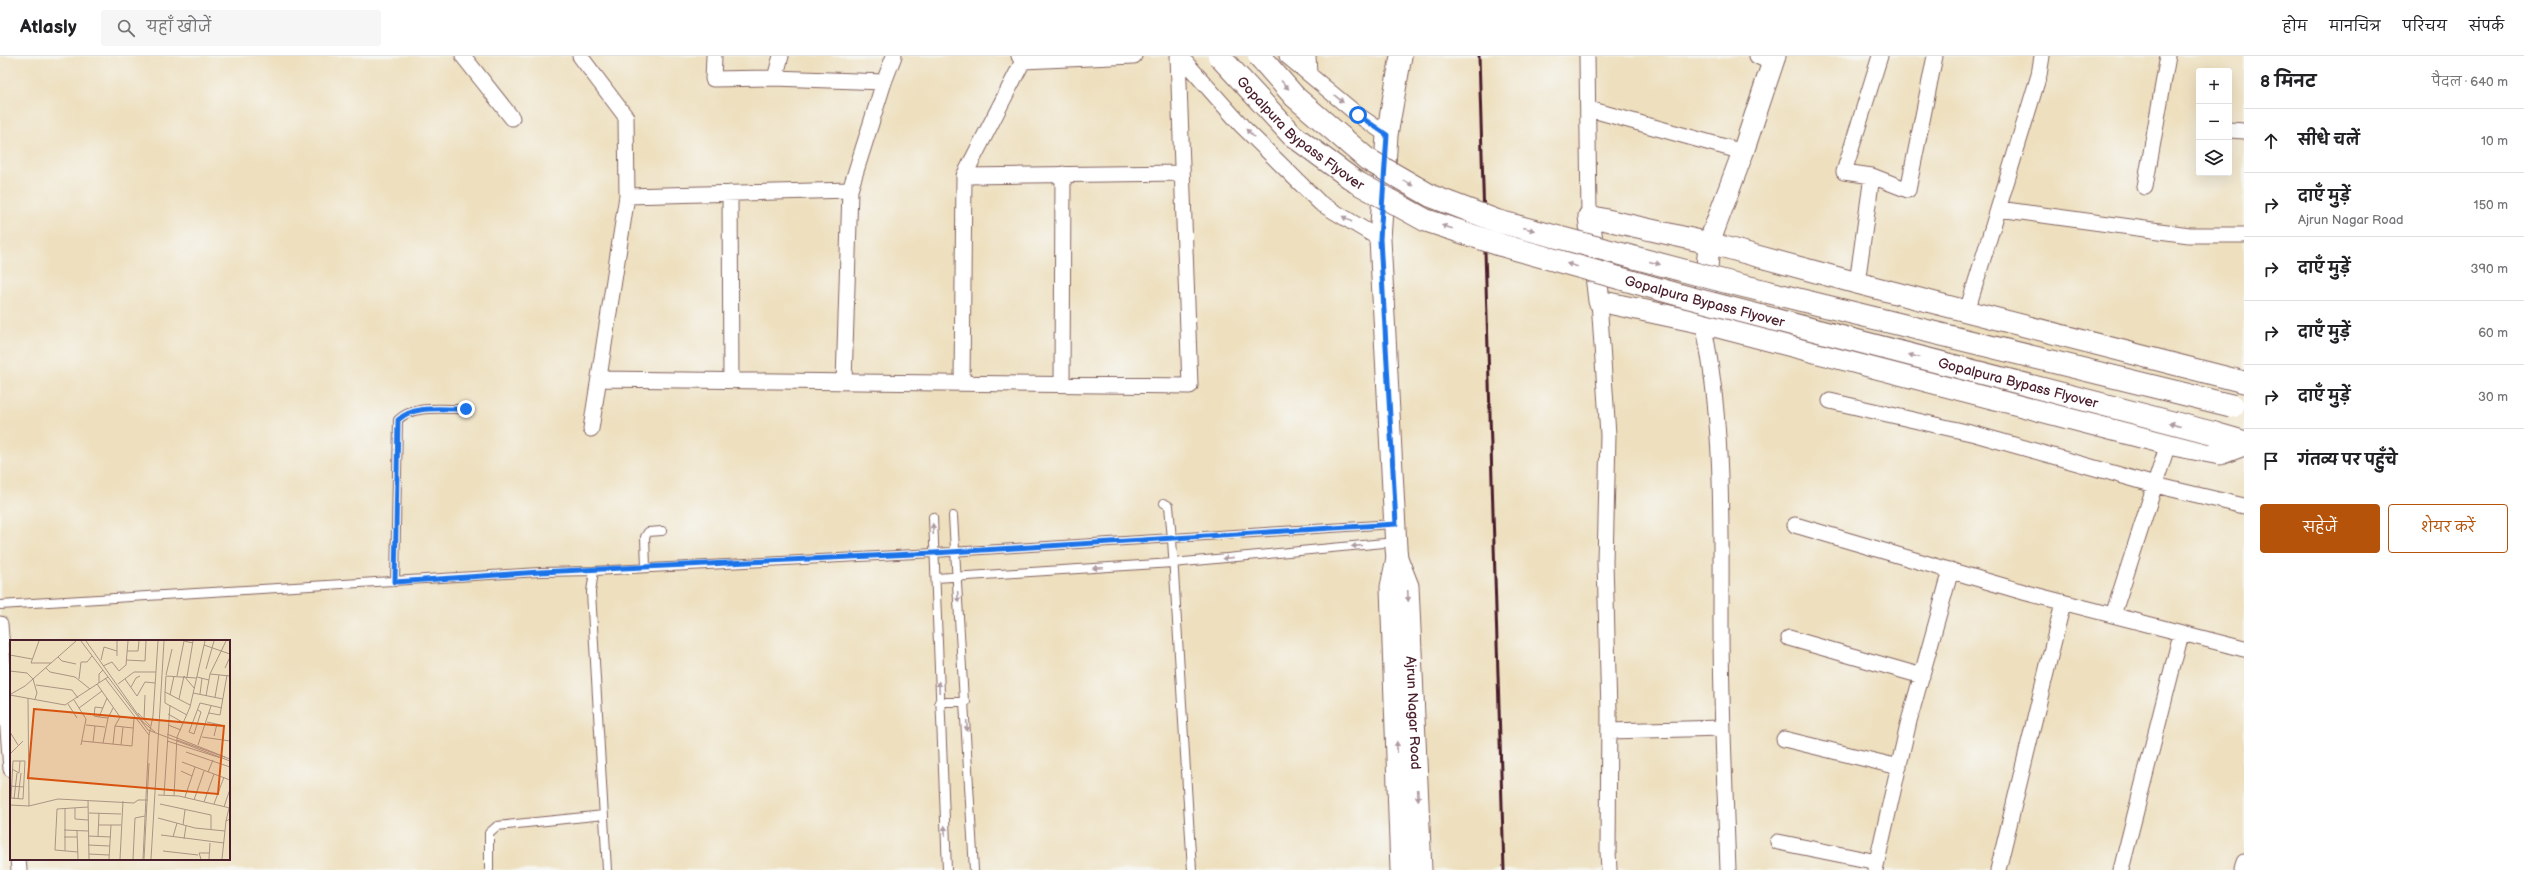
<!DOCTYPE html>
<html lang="hi">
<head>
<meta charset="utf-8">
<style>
  body { margin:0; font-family:"Balsamiq Sans","Playpen Sans Deva",sans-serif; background:#f6f6f6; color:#202124 }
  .controls { position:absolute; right:12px; top:12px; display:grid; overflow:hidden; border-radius:4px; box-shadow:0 4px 16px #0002 }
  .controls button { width:36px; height:36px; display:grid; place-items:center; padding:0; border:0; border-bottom:1px solid #e0e0e0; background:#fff; color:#202124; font:20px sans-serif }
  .stop { position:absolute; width:12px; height:12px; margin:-9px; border:3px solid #1a73e8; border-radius:50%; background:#fff }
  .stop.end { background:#1a73e8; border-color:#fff; box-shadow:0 1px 4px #0008 }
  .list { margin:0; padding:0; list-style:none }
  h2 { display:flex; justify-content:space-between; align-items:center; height:52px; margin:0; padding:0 16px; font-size:17px }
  h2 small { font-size:13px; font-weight:400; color:#757577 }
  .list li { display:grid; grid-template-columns:26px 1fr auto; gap:12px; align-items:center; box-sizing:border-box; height:64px; padding:0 16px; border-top:1px solid #e0e0e0 }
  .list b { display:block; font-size:15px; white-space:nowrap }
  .list p { margin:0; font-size:13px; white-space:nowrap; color:#757577 }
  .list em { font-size:13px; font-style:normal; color:#757577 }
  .actions { display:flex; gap:8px; padding:12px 16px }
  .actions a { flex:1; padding:9px 0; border:1px solid #b45309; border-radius:4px; text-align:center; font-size:14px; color:#b45309 }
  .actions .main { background:#b45309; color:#fff }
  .icon { flex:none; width:22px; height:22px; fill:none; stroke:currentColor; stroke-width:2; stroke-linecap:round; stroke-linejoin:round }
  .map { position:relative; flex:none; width:2244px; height:814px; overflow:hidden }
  header { display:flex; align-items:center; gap:24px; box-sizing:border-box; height:56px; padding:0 20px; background:#fff; border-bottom:1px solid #e0e0e0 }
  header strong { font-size:19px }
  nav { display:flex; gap:22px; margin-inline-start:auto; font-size:14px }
  .search { width:280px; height:36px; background:#f6f6f6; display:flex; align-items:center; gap:10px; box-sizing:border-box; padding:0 14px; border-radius:4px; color:#757577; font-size:15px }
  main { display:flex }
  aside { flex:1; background:#fff }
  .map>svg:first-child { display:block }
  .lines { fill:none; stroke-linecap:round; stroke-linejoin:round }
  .lane-casing { stroke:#83635f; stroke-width:10 }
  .street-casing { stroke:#83635f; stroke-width:17 }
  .secondary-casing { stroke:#83635f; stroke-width:23 }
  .primary-casing { stroke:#83635f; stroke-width:24 }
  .lane { stroke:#fff; stroke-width:8 }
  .street { stroke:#fff; stroke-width:15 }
  .secondary { stroke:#fff; stroke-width:21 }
  .primary { stroke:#fff; stroke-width:22 }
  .rail { stroke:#4a1f2b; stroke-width:3 }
  .primary-bridge-casing { stroke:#83635f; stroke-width:24; stroke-linecap:butt }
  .primary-bridge { stroke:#fff; stroke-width:22 }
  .oneway { fill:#ae9aa0 }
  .route { stroke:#1a73e8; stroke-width:5 }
  .labels { text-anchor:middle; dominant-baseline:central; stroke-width:3; stroke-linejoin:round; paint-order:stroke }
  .street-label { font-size:14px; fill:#4a1f2b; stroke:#f6f6f2 }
  .inset-road { fill:none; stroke:#ac9384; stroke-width:1 }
  .view { fill:#d8530f; fill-opacity:0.15; stroke:#d8530f; stroke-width:2 }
  .inset-edge { fill:none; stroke:#4a1f2b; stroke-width:2 }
</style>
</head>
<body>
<header>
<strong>Atlasly</strong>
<div class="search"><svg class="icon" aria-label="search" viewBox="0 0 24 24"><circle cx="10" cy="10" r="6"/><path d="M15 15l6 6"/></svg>यहाँ खोजें</div>
<nav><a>होम</a><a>मानचित्र</a><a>परिचय</a><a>संपर्क</a></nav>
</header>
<main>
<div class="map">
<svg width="2244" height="814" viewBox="0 0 2244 814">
  <rect width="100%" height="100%" fill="#f6f6f2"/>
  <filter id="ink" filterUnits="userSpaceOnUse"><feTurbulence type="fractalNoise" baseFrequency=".025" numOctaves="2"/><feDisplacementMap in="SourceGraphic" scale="8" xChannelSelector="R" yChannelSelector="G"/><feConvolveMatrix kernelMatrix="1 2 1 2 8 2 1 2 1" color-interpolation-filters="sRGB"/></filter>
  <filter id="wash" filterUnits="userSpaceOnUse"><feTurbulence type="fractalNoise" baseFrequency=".012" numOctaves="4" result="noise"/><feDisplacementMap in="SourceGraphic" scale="16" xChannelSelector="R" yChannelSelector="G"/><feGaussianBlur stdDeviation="0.9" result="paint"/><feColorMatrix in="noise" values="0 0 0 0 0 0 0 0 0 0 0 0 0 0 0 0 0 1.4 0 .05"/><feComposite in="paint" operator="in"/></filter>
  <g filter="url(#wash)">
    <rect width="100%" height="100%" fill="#eee0bf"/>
  </g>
  <g filter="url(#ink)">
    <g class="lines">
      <g class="lane-casing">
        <path id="lane" d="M1164 447 1169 450 1172 483 1192 814
          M953 460 974 814
          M933 461 947 814
          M646 512 645 481 648 476 662 475
          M936 522 1173 507 1395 486
          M395 526 398 364C413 348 445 354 466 353
          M0 549 540 516 594 515
          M939 646H966
          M489 814V777L497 770 604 759
          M607 814 591 536 594 515 934 497 1394 468"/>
      </g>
      <g class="street-casing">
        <path id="street" d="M463 0 512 62
          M580 0 626 61 627 140 591 373
          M714 0 713 23 775 22
          M781 0 775 22 884 26 894 0
          M1019 0 1023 5 1134 0
          M1180 0 1242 70 1320 147 1380 183
          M1287 0 1358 59 1387 79
          M1308 0 1309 18
          M1587 0 1589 160
          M1757 0 1772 7
          M1880 0 1844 116 1872 120 1908 134 1935 0
          M1589 53 1743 96
          M2229 74 2244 75
          M964 120 1182 117
          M2145 131 2168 0
          M730 137 731 325
          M627 140 850 134
          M1999 153 2189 179H2244
          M1857 227 1872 120
          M1599 245 1608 379 1605 506 1609 656 1608 796 1609 814
          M1967 255 2039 19 2042 0
          M1703 267C1724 366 1721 469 1721 569 1721 651 1725 732 1728 814
          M599 323 1190 330 1178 0
          M844 326 850 134 884 26
          M962 327 964 120 1023 5
          M1062 328 1063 118
          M1830 345 1975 378 2155 429 2244 450
          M1795 469 2027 537 2244 593
          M2113 559 2168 388
          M0 568 11 713
          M1789 582 1922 620
          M1609 675 1723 672
          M1784 683 1899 711
          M1778 786 1877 806
          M18 803 19 814
          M1875 814 1909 665 1951 514
          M1998 814 2063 547
          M2121 814 2181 578
          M2242 814 2244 806"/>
      </g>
      <g class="secondary-casing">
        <g id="secondary">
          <path id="s1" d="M1401 0 1387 79 1380 183 1396 492 1397 502 1408 530 1421 814"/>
          <path d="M1703 263 1709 187 1743 96 1775 0"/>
          <path d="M2244 326 1857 227 1709 187 1589 160 1599 245 1703 267 2168 388 2220 398 2244 389"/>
          <path d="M1397 502 1391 531 1401 814"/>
        </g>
      </g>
      <g class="primary-casing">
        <path id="primary" d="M2213 377 2244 386"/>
      </g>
      <use href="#lane" class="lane"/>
      <use href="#street" class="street"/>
      <use href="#secondary" class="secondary"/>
      <use href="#primary" class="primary"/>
      <path class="rail" d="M1479 0 1504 814"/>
      <g class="primary-bridge-casing">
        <g id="primary-bridge">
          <path id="s2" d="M1219 0 1292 79 1356 126 1425 164 1501 189 1687 241 2213 377"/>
          <path d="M1259 0 1295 41 1367 103 1431 140 1497 165 1723 225 2233 350"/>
        </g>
      </g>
      <use href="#primary-bridge" class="primary-bridge"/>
    </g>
    <defs><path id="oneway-solid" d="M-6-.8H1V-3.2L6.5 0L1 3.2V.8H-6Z"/></defs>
    <g class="oneway">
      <use href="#oneway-solid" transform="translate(1285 29) rotate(48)"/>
      <use href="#oneway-solid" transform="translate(1339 43) rotate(40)"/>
      <use href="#oneway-solid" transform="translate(1250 77) rotate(-135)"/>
      <use href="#oneway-solid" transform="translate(1408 127) rotate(29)"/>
      <use href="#oneway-solid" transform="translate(1347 163) rotate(-149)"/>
      <use href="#oneway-solid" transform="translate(1447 171) rotate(-162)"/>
      <use href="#oneway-solid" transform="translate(1529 173) rotate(15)"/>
      <use href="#oneway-solid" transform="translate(1655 207) rotate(15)"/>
      <use href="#oneway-solid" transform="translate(1572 209) rotate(-164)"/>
      <use href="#oneway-solid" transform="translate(1914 300) rotate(-165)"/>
      <use href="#oneway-solid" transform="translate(2175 368) rotate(-165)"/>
      <use href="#oneway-solid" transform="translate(933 473) rotate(-93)"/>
      <use href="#oneway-solid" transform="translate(1357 490) rotate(175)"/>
      <use href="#oneway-solid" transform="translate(1228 502) rotate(175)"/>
      <use href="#oneway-solid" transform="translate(1098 512) rotate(177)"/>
      <use href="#oneway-solid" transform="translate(1408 540) rotate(87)"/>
      <use href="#oneway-solid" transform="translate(958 541) rotate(86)"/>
      <use href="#oneway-solid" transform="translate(939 631) rotate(-92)"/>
      <use href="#oneway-solid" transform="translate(967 670) rotate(87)"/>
      <use href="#oneway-solid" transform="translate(1397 691) rotate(-92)"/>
      <use href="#oneway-solid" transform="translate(1418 739) rotate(87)"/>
      <use href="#oneway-solid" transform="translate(945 775) rotate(-92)"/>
    </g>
  </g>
  <g class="lines" filter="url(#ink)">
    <path class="route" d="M466 353C445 354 414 348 398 364L395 526 540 516 934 497 1396 468 1380 183 1387 79 1358 59"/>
  </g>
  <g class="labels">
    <g class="street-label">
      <text stroke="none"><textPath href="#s2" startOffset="113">Gopalpura Bypass Flyover</textPath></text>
      <text stroke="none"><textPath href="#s2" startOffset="557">Gopalpura Bypass Flyover</textPath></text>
      <text stroke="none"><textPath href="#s2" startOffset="881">Gopalpura Bypass Flyover</textPath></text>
      <text stroke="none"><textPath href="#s1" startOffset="661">Ajrun Nagar Road</textPath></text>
    </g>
  </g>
  <g transform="translate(10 584)">
    <rect width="220" height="220" fill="#eee0bf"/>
    <path class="inset-road" d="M29 1 21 23H41M71 1 138 90 220 121M76 1 133 82 145 92M194 5 220 14M117 11H128L129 1M0 15 22 19M107 16V1M48 17 52 21 66 24M91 20 94 7 107 11M116 20 135 21 136 1M116 25 118 1M93 26 102 22 109 31 116 25M36 28 40 32 65 37 80 49M215 28 220 17M196 29 204 1M0 31 17 33 23 39 27 53 25 59M200 34 220 36M156 35 162 9M167 36 174 1 183 3M177 37 183 1M187 37 199 40M95 38 139 95M69 39 71 22H77L82 16M115 39 127 56 135 42 145 43M89 43V34L93 30M108 44 124 32H146M26 45 62 50 68 58M121 47 126 38 130 36M155 52V63L177 75M183 53 213 59M1 54 15 46 66 1M190 54 192 38M0 55 55 65 98 37M160 55 164 36M196 56 200 34 216 1M205 57 209 35M97 58 89 77 98 78 103 68M169 59 174 36 184 48M64 60 76 79 71 105M58 64 67 78M180 65 155 52 156 36 186 38M69 68 92 51M188 70 191 72 184 94 179 92 190 63 212 68M128 73 140 86M199 73 210 75 217 35M158 74 174 83M89 77 84 76 85 67 93 68M134 80 135 55M197 82 211 85M76 85 95 87M158 85 171 90M105 86 123 88M0 92 8 105M157 94 215 117M204 96 207 84M192 97 220 101M167 100 220 119M72 101 122 106 124 78 110 77 87 44M157 101 211 118M83 102 85 86M93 103 98 78M103 104 105 86 110 77M111 105 113 87M188 105 201 66M176 112 220 127M0 114 13 101M3 121H15L13 159 1 158ZM172 122 220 140M2 129 9 133 10 121M171 131 182 136M198 132 203 120M0 146 14 147M148 155 169 156 220 168M154 155 160 65M164 156 167 97 180 67 195 1M175 157 185 127M4 159 7 133M8 159 11 133M78 160 79 219M184 160 194 131M194 162 204 134M150 164 201 175V189M204 164 214 137M0 165 19 166 18 58M19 166 48 159 124 163 128 160H138M214 167 220 149M65 168V179L78 180M79 173 111 174M148 178 185 188 215 191M216 181 219 168M89 185H111M173 185 175 170M54 190 78 191M67 191 68 219M151 195 214 203M78 196 101 197M88 196 89 173M54 197H67M163 197 167 183M174 199 176 186M78 205 100 206M55 211V168M153 211 188 215M68 212 45 210 47 169 78 167M79 214 99 215M99 219 101 185M110 219 113 161M123 219 125 178 135 176M133 219 139 95 143 76 148 1M134 219 139 123M141 219 154 1M191 219 189 213H199M199 219 200 203M212 219 216 181 220 179"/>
    <path class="view" d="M24 69 214 86 208 154 18 138Z"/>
    <rect width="220" height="220" class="inset-edge"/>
  </g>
</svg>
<div class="controls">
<button>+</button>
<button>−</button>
<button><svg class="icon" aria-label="layers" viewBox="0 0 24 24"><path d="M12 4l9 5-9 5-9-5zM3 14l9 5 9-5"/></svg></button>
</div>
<div class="stop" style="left:1358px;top:59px"></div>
<div class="stop end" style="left:466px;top:353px"></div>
</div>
<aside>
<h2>8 मिनट<small>पैदल · 640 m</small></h2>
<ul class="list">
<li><svg class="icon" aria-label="ahead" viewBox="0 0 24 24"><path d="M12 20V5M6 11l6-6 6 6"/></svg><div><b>सीधे चलें</b></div><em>10 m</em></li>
<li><svg class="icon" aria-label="right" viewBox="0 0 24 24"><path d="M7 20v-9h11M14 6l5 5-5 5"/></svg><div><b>दाएँ मुड़ें</b><p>Ajrun Nagar Road</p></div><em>150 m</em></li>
<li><svg class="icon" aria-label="right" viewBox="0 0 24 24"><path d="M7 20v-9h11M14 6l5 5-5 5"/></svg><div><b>दाएँ मुड़ें</b></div><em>390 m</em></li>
<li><svg class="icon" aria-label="right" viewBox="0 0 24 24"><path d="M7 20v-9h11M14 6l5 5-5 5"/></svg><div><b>दाएँ मुड़ें</b></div><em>60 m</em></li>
<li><svg class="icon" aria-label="right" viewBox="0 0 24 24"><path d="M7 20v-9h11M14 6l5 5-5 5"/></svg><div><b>दाएँ मुड़ें</b></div><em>30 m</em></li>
<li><svg class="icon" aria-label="arrive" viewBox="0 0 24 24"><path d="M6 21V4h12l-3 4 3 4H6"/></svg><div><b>गंतव्य पर पहुँचे</b></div></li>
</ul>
<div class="actions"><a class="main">सहेजें</a><a>शेयर करें</a></div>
</aside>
</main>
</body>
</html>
